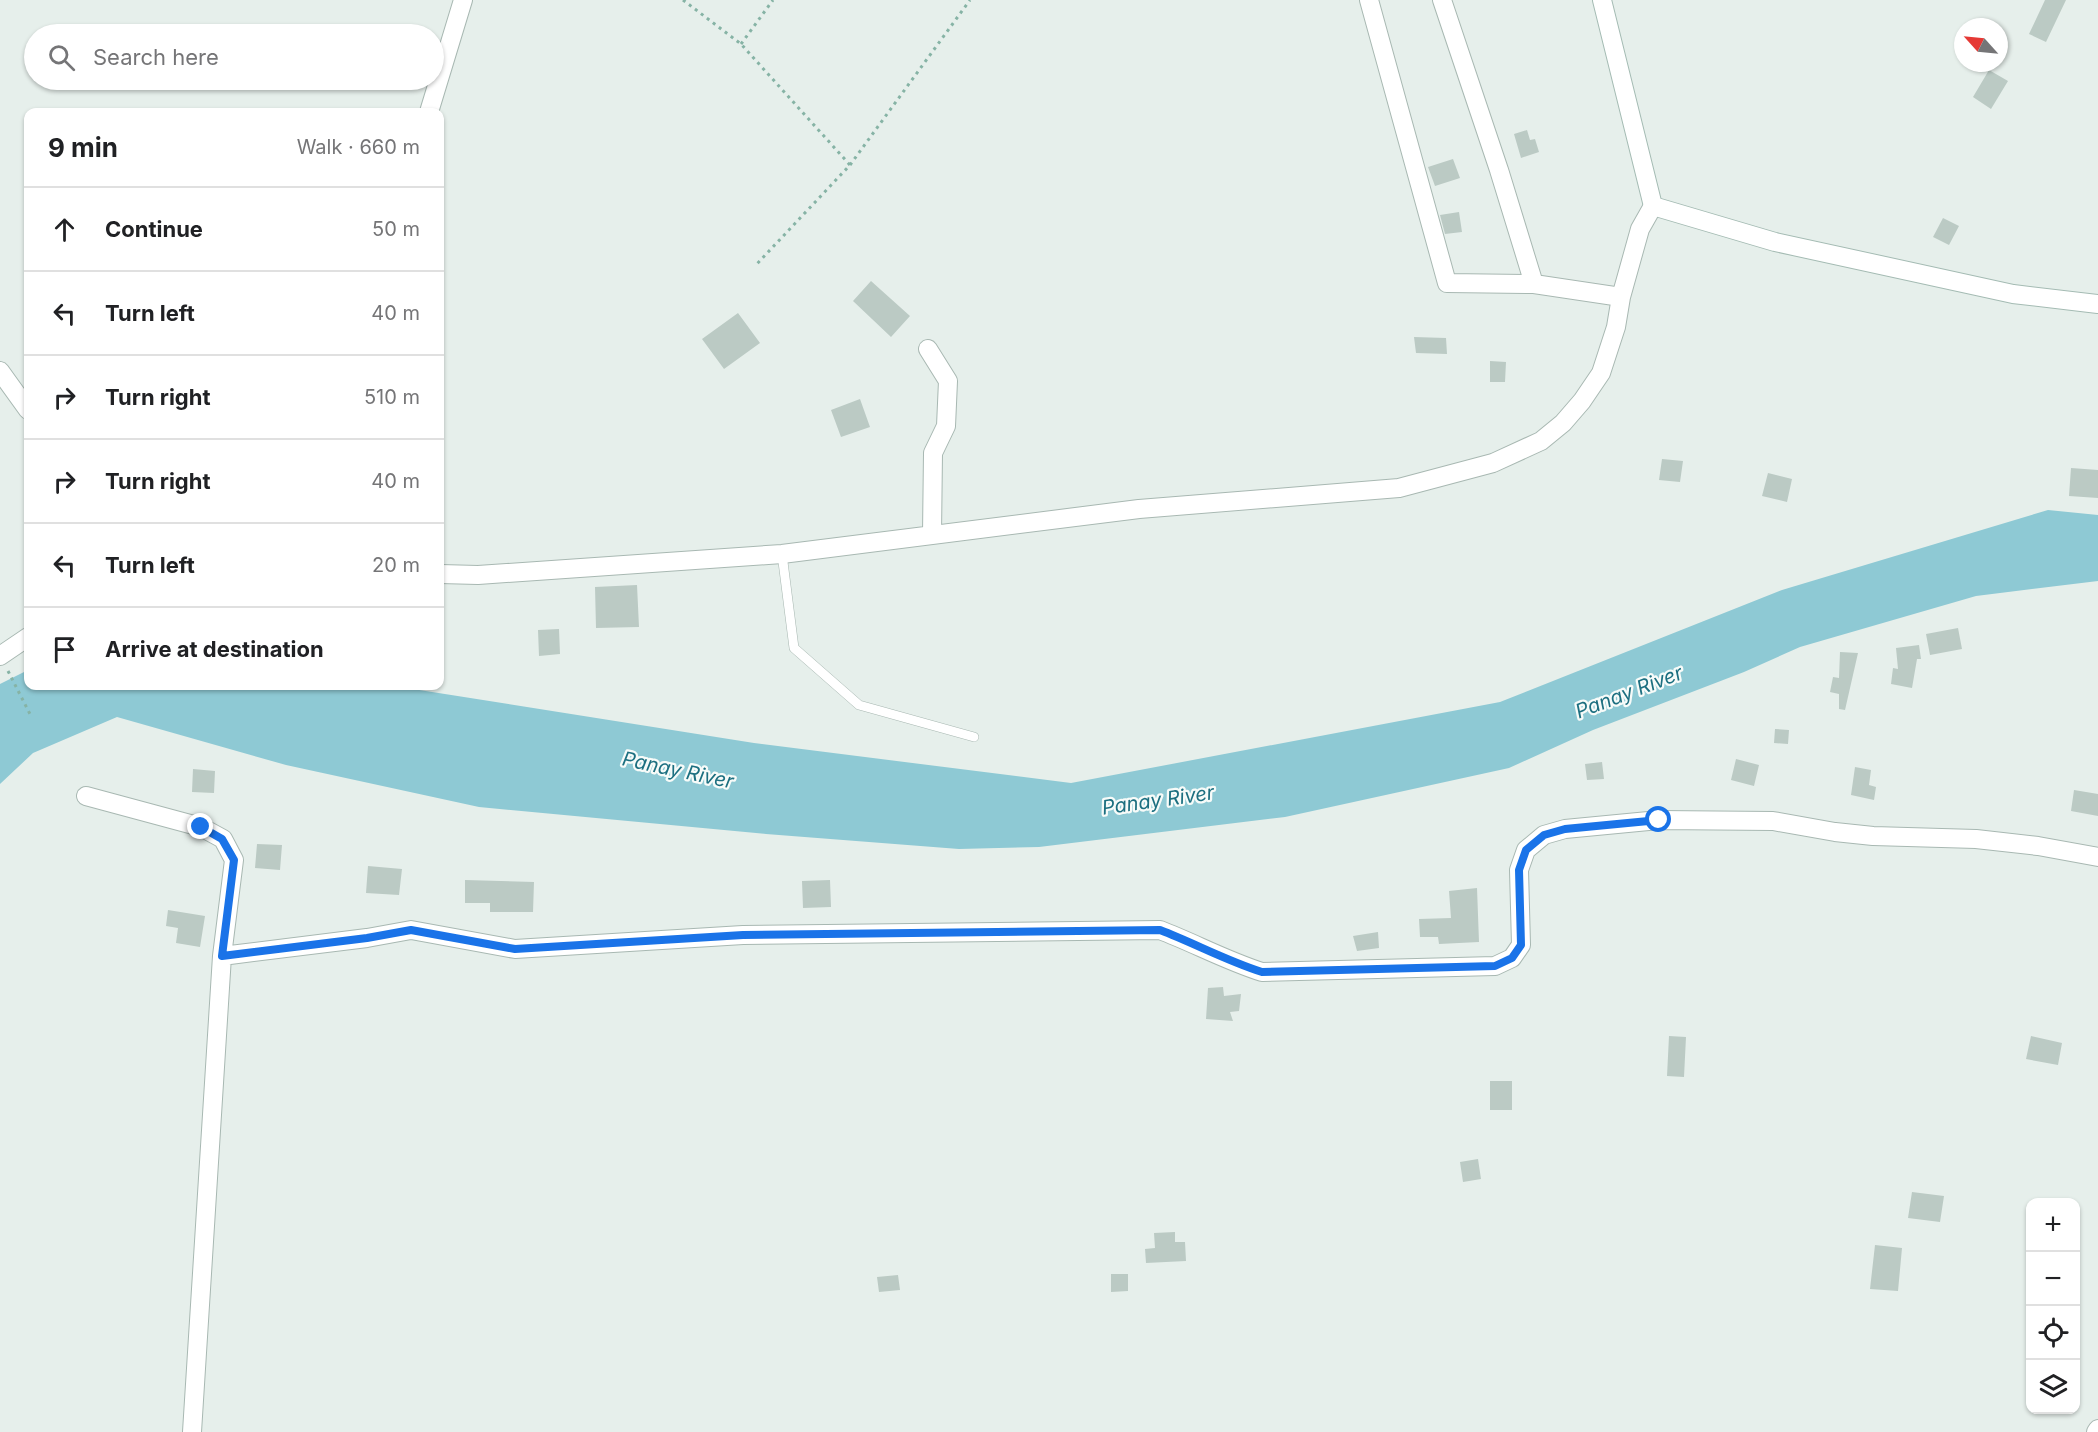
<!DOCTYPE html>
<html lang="en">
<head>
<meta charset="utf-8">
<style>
  body { margin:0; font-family:Inter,sans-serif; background:#f6f6f6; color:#202124 }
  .controls { position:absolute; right:18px; bottom:18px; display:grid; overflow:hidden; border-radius:12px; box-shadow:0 2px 4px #0004 }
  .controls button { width:54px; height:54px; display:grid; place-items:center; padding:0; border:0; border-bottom:2px solid #e0e0e0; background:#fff; color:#202124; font:30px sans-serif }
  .compass { position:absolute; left:1954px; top:18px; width:54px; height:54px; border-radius:50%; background:#fff; box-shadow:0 2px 4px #0004; rotate:297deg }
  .stop { position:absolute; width:18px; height:18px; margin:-14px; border:4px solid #1a73e8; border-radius:50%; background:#fff }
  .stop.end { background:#1a73e8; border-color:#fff; box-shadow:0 2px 6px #0008 }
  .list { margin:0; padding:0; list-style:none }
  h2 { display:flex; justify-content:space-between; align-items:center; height:78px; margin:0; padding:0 24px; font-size:26px }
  h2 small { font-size:20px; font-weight:400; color:#757577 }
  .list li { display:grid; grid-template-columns:39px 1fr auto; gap:18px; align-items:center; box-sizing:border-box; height:84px; padding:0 24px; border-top:2px solid #e0e0e0 }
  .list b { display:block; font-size:22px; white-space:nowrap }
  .list em { font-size:20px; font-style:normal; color:#757577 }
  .icon { flex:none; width:33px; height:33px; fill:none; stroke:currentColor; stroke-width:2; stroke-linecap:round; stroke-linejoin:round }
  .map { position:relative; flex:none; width:2098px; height:1432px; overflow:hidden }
  .search { position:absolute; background:#fff; box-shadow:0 2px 4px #0004; left:24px; top:24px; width:420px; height:66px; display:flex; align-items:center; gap:15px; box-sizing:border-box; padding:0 21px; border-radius:33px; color:#757577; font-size:22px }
  .panel { position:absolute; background:#fff; box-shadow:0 2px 4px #0004; left:24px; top:108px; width:420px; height:582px; border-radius:12px }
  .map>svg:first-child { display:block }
  .water { fill:#8ec9d4 }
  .building { fill:#bbcac4 }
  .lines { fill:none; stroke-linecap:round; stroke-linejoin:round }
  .lane-casing { stroke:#a8b8b2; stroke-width:10 }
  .street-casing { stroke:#a8b8b2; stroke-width:20 }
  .secondary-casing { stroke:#a4bbb3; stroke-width:20 }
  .path { stroke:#86b3a5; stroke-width:3; stroke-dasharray:3 4.5; stroke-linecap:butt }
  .lane { stroke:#fff; stroke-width:9 }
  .street { stroke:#fff; stroke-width:18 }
  .secondary { stroke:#fff; stroke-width:18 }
  .route { stroke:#1a73e8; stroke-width:8 }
  .labels { text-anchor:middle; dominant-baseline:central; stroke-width:4.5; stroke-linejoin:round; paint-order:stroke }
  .water-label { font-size:20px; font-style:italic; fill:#1c6f80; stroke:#f7fbf9 }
</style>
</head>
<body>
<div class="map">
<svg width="2098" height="1432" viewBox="0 0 2098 1432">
  <rect width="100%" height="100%" fill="#e6efeb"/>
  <path class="water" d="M2048 510 2098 515V581L1976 596 1800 647 1744 672 1593 730 1509 768 1285 817 1039 847 959 849 766 834 479 807 286 765 117 717 33 753 0 784V684L28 670V686H394L754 743 1071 783 1500 702 1782 590Z"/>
  <path class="building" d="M2045 0H2066L2046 42 2029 34Z
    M1989 70 2008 81 1991 109 1973 97Z
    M1527 130 1530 140 1535 139 1539 152 1521 158 1514 134Z
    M1453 159 1460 178 1435 186 1428 167Z
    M1459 212 1462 232 1445 234 1440 215Z
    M1943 218 1959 226 1949 245 1933 237Z
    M871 281 910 316 891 337 853 301Z
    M738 313 760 343 724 369 702 339Z
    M1414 337 1446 338 1447 354 1416 353Z
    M1490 361 1506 362 1505 382H1490Z
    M860 399 870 427 841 437 831 410Z
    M1662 459 1683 461 1680 482 1659 480Z
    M2071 468 2098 470V498L2069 496Z
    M1768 473 1792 479 1787 502 1762 496Z
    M637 585 639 627 596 628 595 587Z
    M1958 628 1962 649 1930 655 1926 634Z
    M559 629 560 654 539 656 538 630Z
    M1919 645 1921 659H1917L1912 688 1891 684 1893 668 1898 669 1896 648Z
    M1840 652 1858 653 1845 710 1839 709V694L1830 692 1833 677 1839 678Z
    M1775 729 1789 730 1788 744 1774 743Z
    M1736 759 1759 765 1754 786 1731 780Z
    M1602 762 1604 779 1587 780 1585 764Z
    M1855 767 1871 770 1869 785 1876 787 1874 800 1851 795Z
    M193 769 215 771 214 793 192 792Z
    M2074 790 2098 794V816L2071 811Z
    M257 844 282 845 280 870 255 868Z
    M368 866 402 869 399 895 366 893Z
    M465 880 534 882 533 912H490V903H465Z
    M830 880 831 907 803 908 802 881Z
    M1477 888 1479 942 1439 944 1438 937H1420L1419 919 1451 918 1449 891Z
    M168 910 205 916 200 947 176 943 178 928 166 926Z
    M1378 932 1379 948 1357 951 1353 936Z
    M1223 987 1224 996 1241 994 1239 1011 1230 1012 1233 1021 1206 1019 1208 988Z
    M1669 1036 1686 1037 1684 1077 1667 1076Z
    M2031 1036 2062 1043 2058 1065 2026 1059Z
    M1490 1081H1512V1110H1490Z
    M1478 1159 1481 1179 1463 1182 1460 1162Z
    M1912 1192 1944 1196 1940 1222 1908 1218Z
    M1175 1232V1242H1185L1186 1261 1146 1263 1145 1249 1155 1248 1154 1233Z
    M1875 1245 1902 1248 1898 1291 1870 1289Z
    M1111 1274H1128V1291L1111 1292Z
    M898 1275 900 1290 879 1292 877 1277Z"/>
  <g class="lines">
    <g class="lane-casing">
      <path id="lane" d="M782 554 794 648 859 705 974 737"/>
    </g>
    <g class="street-casing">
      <path id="street" d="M1369 0 1447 283 1534 284 1621 297
        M1442 0 1499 170 1534 284
        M429 112 463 0
        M928 349 948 381 946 426 933 453 932 534
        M0 371 28 410
        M440 574 478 575 782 554 1139 509 1399 488 1493 463 1541 441 1563 423 1582 401 1601 373 1616 327 1621 297 1640 229 1653 206
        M0 656 28 637
        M86 796 201 827 223 839 234 860 222 956 192 1432
        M222 956 367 938 411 930 515 949 743 935 1160 930C1194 943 1227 961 1262 972L1495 966 1512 958 1521 945 1519 870 1526 850 1544 835 1565 829 1659 820 1773 821 1835 832 1873 836 1976 839 2038 846 2098 857
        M2096 1432 2098 1429"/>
    </g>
    <g class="secondary-casing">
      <path id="secondary" d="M1602 0 1653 206 1775 242 2013 294 2098 304"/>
    </g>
    <path class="path" d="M683 0 741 44 850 165 755 266
      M741 44 773 0
      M850 165 970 0
      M8 671 31 716"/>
    <use href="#lane" class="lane"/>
    <use href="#street" class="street"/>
    <use href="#secondary" class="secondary"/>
  </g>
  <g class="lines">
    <path class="route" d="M201 827 222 839 234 860 222 956 367 938 411 930 515 949 743 935 1160 930C1194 943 1227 961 1262 972L1495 966 1512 958 1521 945 1519 870 1526 850 1544 835 1565 829 1659 820"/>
  </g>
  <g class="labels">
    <g class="water-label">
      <text transform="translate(1629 692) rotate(-21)">Panay River</text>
      <text transform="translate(678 770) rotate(12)">Panay River</text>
      <text transform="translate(1158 800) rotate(-8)">Panay River</text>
    </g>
  </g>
</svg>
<div class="controls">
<button>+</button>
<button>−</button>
<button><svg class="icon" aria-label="locate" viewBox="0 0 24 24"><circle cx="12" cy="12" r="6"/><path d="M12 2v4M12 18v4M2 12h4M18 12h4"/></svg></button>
<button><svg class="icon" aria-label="layers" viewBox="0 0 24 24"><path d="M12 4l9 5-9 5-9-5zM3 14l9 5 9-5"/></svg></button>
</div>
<svg class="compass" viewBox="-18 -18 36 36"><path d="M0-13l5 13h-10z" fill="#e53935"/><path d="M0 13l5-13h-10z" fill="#757577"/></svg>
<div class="stop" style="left:1659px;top:820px"></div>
<div class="stop end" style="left:201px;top:827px"></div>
<div class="search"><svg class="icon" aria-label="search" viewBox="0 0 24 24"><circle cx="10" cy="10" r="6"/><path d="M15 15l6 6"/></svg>Search here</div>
<section class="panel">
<h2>9 min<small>Walk · 660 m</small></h2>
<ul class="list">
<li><svg class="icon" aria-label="ahead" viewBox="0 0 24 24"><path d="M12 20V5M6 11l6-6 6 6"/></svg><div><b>Continue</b></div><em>50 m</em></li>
<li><svg class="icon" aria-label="left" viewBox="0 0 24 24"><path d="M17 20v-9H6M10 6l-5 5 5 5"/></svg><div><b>Turn left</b></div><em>40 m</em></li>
<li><svg class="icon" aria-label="right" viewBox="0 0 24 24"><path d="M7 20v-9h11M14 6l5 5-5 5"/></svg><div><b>Turn right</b></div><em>510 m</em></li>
<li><svg class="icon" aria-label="right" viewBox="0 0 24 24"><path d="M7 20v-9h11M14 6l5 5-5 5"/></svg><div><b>Turn right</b></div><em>40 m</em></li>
<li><svg class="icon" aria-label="left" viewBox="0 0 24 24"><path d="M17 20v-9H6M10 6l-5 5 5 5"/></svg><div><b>Turn left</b></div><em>20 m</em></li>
<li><svg class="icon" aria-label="arrive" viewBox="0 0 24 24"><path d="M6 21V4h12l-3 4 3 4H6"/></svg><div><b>Arrive at destination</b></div></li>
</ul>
</section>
</div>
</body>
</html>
